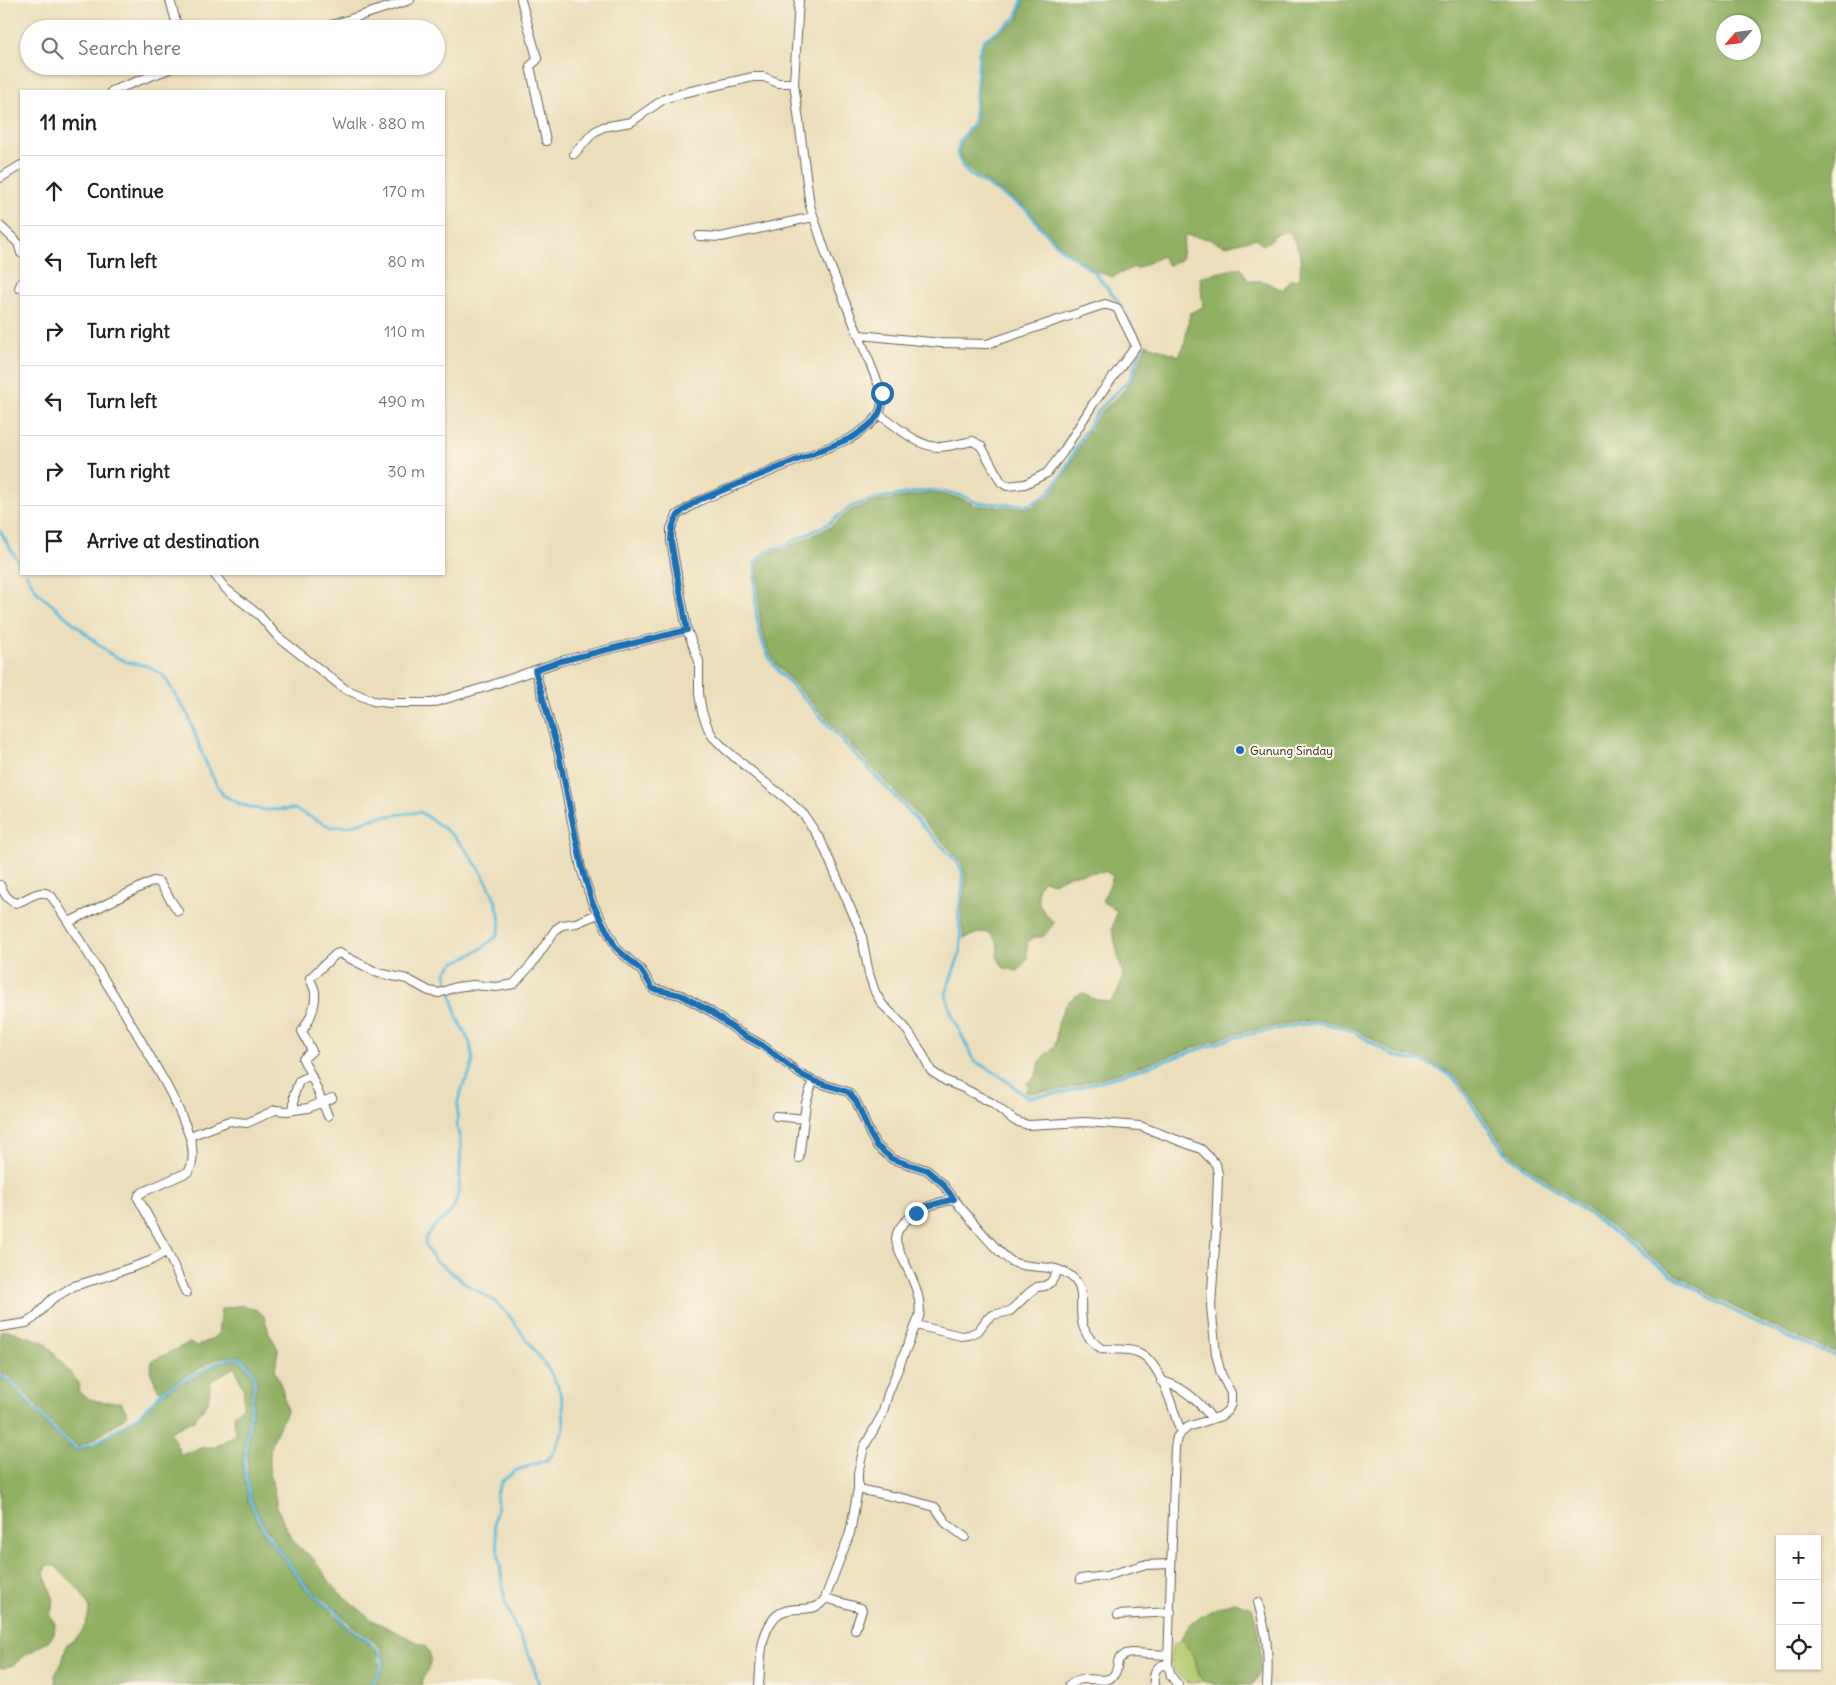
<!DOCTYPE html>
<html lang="en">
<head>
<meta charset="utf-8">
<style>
  body { margin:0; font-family:Delius,sans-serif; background:#f2f2f2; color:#222 }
  .controls { position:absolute; right:15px; bottom:15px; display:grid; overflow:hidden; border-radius:0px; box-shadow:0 1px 4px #0004 }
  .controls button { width:45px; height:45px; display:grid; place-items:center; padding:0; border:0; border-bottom:1px solid #e0e0e0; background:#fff; color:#222; font:25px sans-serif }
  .compass { position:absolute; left:1716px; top:15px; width:45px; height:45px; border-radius:50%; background:#fff; box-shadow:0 1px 4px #0004; rotate:242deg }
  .stop { position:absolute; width:15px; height:15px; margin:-11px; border:4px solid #1f6fb2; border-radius:50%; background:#fff }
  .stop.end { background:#1f6fb2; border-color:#fff; box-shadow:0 1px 5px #0008 }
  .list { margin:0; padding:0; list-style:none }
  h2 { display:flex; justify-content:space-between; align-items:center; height:65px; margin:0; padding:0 20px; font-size:21px }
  h2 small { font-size:16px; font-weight:400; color:#767676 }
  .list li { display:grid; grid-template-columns:32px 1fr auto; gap:15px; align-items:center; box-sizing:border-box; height:70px; padding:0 20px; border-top:1px solid #e0e0e0 }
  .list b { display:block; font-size:19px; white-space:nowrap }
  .list em { font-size:16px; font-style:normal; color:#767676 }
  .icon { flex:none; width:28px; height:28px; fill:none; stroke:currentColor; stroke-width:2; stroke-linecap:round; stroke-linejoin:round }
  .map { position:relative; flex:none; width:1836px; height:1685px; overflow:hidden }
  .search { position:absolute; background:#fff; box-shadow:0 1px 4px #0004; left:20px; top:20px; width:425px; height:55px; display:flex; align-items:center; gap:12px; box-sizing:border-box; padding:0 18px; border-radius:28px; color:#767676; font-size:19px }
  .panel { position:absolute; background:#fff; box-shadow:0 1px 4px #0004; left:20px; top:90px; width:425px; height:485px; border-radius:0px }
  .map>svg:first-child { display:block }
  .green { fill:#b4cb70; stroke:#687446 }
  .forest { fill:#8faf62; stroke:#56663f; fill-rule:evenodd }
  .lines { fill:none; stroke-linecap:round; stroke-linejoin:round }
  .stream { stroke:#5bbad9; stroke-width:3 }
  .street-casing { stroke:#656054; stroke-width:10 }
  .street { stroke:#fff; stroke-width:8 }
  .route { stroke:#1f6fb2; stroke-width:6 }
  .poi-dot { fill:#1f6fb2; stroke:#fcf5e5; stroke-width:2 }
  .labels { text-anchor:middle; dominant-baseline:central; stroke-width:4.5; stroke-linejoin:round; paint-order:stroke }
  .poi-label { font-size:12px; fill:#1c1c1c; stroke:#fcf5e5; text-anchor:start }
</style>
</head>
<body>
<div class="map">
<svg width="1836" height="1685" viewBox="0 0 1836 1685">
  <rect width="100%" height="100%" fill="#fcf5e5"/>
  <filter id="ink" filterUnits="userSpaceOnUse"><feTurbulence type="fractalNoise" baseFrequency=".02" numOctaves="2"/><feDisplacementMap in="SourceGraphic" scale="10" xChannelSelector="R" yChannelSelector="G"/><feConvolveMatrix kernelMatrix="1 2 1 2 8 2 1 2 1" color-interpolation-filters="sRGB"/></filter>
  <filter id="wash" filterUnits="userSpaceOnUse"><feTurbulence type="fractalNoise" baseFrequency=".0096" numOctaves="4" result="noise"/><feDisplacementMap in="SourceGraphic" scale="20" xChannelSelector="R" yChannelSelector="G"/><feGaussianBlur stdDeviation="1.12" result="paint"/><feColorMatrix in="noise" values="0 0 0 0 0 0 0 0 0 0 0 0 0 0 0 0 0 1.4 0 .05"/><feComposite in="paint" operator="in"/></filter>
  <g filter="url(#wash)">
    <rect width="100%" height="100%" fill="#ecdebb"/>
    <path class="green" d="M1181 1639 1192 1653 1199 1674 1204 1681 1189 1683C1174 1675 1167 1661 1173 1645L1178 1643Z"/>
    <path class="forest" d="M1024 0H1836V1352L1790 1335 1732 1306 1674 1273 1506 1150 1459 1080 1446 1070 1423 1059 1395 1053 1352 1027 1323 1020 1296 1022 1234 1034 1147 1064 1064 1089 1029 1093 1025 1092 1029 1087 1027 1083C1038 1078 1037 1069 1041 1060 1044 1054 1052 1051 1055 1045 1057 1041 1057 1034 1057 1030 1060 1013 1066 998 1083 993L1091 998 1109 1002 1117 994 1123 976 1112 929 1117 911 1102 901 1110 885 1113 876 1105 871 1088 873 1070 875 1053 883 1044 880 1038 887C1037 906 1041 909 1054 923L1043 937H1034L1027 942V959L1018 971 1004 968 997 957 998 944 990 933 982 932 964 938C963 930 961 922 961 914 962 893 971 881 960 860 910 808 860 756 812 703 797 686 775 668 767 647 757 621 758 591 758 564L765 556 774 551 783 550 830 527 853 509 875 502 930 493 947 495 962 499 977 506 1031 508 1051 494 1067 471 1083 440 1101 412 1120 395 1133 379 1146 344 1179 356 1184 346 1190 313 1203 307 1200 277 1241 267 1248 281H1263L1283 290 1290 280 1300 279 1301 255 1289 231 1272 236V240L1262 245 1257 238 1226 246 1209 239 1185 235 1181 260 1168 265 1162 256 1136 269 1134 267 1113 277 1095 271 1060 245 1043 227 1028 209 971 172 965 166 959 153 962 141 976 122 980 52 985 41 1018 20ZM1754 22V52H1724V22Z
      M235 1306H245L257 1310 264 1316 269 1333 278 1349 275 1371 282 1388 287 1411 271 1444 269 1467 277 1507 285 1526 295 1544 314 1559 334 1588 372 1620 425 1646C439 1665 424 1667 422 1685H374C380 1675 388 1666 383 1654 377 1640 360 1633 349 1623 344 1619 341 1613 337 1609 333 1605 328 1603 324 1600 304 1587 261 1525 253 1502 242 1469 251 1431 254 1396 261 1379 254 1364 238 1355L219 1358 159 1391 150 1371 152 1361 189 1343 198 1346 218 1335 221 1309Z
      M7 1330 44 1342 79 1383V1392C90 1403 106 1402 121 1402L128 1415 92 1441 77 1446C70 1440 62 1434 56 1428 42 1414 15 1377 0 1372V1331Z
      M237 1359C251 1368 255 1380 250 1395L242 1466 249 1504 265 1536 304 1587 322 1604 334 1613 345 1626 364 1640 378 1654 380 1668 369 1685H56L55 1675 62 1663 67 1644C83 1637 86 1624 90 1609L81 1592 55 1566 46 1565 44 1574 54 1600 50 1616 55 1624 54 1633 49 1641 27 1654 13 1665 0 1669V1377C12 1384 18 1394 28 1404 43 1421 58 1437 76 1451L94 1445 142 1415 162 1394 170 1389 206 1372 221 1362ZM235 1367 244 1391 243 1407 234 1414 235 1435 215 1447H204L181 1455 170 1432 194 1420 208 1402 211 1381Z
      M1234 1602 1252 1608C1258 1624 1269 1674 1251 1685H1217L1204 1681 1199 1674 1192 1653 1181 1639C1189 1620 1215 1607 1234 1602Z"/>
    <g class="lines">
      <path class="stream" d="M1022 0 1016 18 984 40 979 52 974 122 960 140 957 154 963 167 969 174 1027 210 1041 228 1059 247 1094 272 1117 300 1142 345 1131 378 1099 410 1081 438 1065 470 1049 492 1030 505 978 503 963 496 947 492 930 490 875 499 852 506 828 524 782 547 772 549 764 553 755 563C755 590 754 621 764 646 772 669 795 688 811 706 858 759 908 810 957 862L962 870 963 884 958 914 961 938 960 953 948 986 946 996 953 1017 974 1061 998 1074 1024 1095 1029 1097 1065 1092 1147 1067 1235 1037 1297 1025 1323 1023 1351 1030 1394 1056 1423 1062 1445 1072 1457 1082 1504 1152 1672 1275 1730 1309 1789 1338 1836 1356
        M0 531 21 566
        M26 574 38 593 110 654 127 662 148 666 163 675 188 715 203 756 213 778 223 795 238 803 252 808 266 810 294 809 331 827 349 826 379 817 420 812C431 819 442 826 452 835 472 853 510 909 497 936L478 951 454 963 448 969 446 973 457 1017 470 1043 473 1061 469 1075 464 1083 458 1101 457 1126 461 1146 459 1191 454 1207 449 1214 434 1227 426 1238 425 1243 429 1252 435 1260 469 1286 493 1300 508 1314 549 1370 558 1386 563 1403 564 1429 553 1454 547 1460 517 1470 502 1481 496 1494 497 1507 494 1522 505 1601 511 1618 532 1661 539 1685
        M0 1374 16 1387 55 1431 76 1449 94 1444 141 1414 161 1393 169 1387 205 1370 220 1361 238 1357C252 1366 258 1380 252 1396L244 1466 251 1503 267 1535 306 1586 323 1603 336 1611 346 1625 366 1639 380 1653 382 1657V1668L371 1685"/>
    </g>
  </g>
  <g filter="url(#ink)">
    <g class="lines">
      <g class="street-casing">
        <path id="street" d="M170 0 178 29
          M521 0 537 58V60L530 66 546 141
          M799 0 794 83 810 206 828 260 882 393C885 417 869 426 851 438L699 501 677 515 671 529V541L687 630 699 661V694L702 712 708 728 713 737 725 749 762 780 787 799 804 815 821 841 861 932 869 974 875 992 882 1004 904 1026 921 1051 931 1071 946 1081 961 1087 992 1103 1015 1121 1028 1125 1085 1122 1140 1126 1201 1149 1216 1164 1218 1174 1216 1231 1211 1306 1216 1354 1221 1374 1231 1393V1404L1228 1410 1221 1416 1188 1427 1181 1433 1177 1437 1175 1447 1168 1664 1171 1676 1178 1685
          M319 29 410 0
          M112 91 177 66
          M574 154 594 132 603 127 631 122 664 99 687 92 753 77H764L778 83H794
          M0 178 21 165
          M0 226 18 243 21 253
          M699 236 721 237 813 217
          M19 288 21 283
          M860 335 941 343 987 344 1105 304 1117 308 1136 346 1093 404 1063 452 1047 473 1025 484 1007 486 1001 482 981 446 973 441C962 443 949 447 938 447 915 446 897 425 879 415
          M214 574 226 589 259 615 278 637 345 689 373 701 389 703H432L486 687 561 661 687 630
          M535 670 559 755 581 868 592 902 617 949 641 970 653 989 681 995 710 1011 740 1033 762 1045 800 1074 813 1081 848 1092 856 1101 870 1134 877 1146 892 1159 927 1170 942 1183 954 1199C936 1203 922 1207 908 1219 902 1224 896 1231 896 1239 896 1245 900 1252 902 1257 910 1274 923 1297 919 1317L888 1394 882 1415 864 1447 858 1473V1489L850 1533 825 1598C814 1619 786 1599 772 1621 759 1639 761 1664 759 1685
          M0 885C4 893 7 900 16 903 28 900 40 886 52 897 85 948 118 1000 148 1053 163 1079 179 1106 189 1135 193 1145 195 1163 188 1172L143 1192 139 1195 138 1198 167 1251 150 1261 104 1277 74 1286 52 1299 34 1318 26 1323 0 1327
          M69 922 153 881 159 882 178 911
          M311 1075 303 1059 312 1051 302 1031C309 1022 316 1006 315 993 315 988 311 983 310 978L336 954 339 953 378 973 407 979 429 991 439 993 456 987 473 985 496 987 514 984 532 964 556 929 562 925 576 923 598 914
          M294 1110V1095L299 1081 311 1075 328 1116
          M776 1116 804 1119
          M190 1136 229 1121 247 1123 275 1110 287 1111 308 1108 332 1098
          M799 1158 806 1103 813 1081
          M954 1199C965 1212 1000 1258 1015 1263 1033 1270 1055 1262 1073 1278 1093 1296 1065 1325 1102 1349 1114 1350 1125 1348 1137 1352 1161 1360 1173 1410 1181 1433
          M167 1251 186 1293
          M916 1325 961 1336 969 1335 978 1331 987 1319 993 1315 1010 1311 1030 1292 1037 1287 1045 1286 1051 1282 1058 1271
          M1161 1381C1183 1386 1199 1401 1212 1419
          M858 1489 910 1500 935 1507 947 1524 965 1537
          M1080 1579 1106 1576 1143 1565 1171 1564
          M825 1598 861 1608 862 1610 855 1630
          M1258 1602C1267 1635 1269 1651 1267 1685
          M1118 1615 1171 1612
          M1069 1685C1074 1682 1078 1679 1084 1679 1095 1678 1111 1685 1116 1671 1118 1667 1117 1662 1119 1659L1126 1654 1132 1653 1168 1655
          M1154 1685C1153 1673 1155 1665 1168 1664"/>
      </g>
      <use href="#street" class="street"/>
    </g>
  </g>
  <g class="lines" filter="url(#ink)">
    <path class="route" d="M882 393C885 417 869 426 851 438L699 500C679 512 671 517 671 541L687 630 561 661 535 670 559 755 582 868 592 902 616 948 641 970 653 989 681 995 710 1011 740 1033 762 1045 800 1074 814 1081 848 1092 856 1101 870 1134 877 1146 892 1159 927 1170 942 1183 954 1199 924 1207 916 1213"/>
  </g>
  <circle class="poi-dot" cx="1240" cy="750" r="5"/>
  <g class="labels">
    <g class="poi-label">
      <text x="1250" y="750">Gunung Sinday</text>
    </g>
  </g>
</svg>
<div class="controls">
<button>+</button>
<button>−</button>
<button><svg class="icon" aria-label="locate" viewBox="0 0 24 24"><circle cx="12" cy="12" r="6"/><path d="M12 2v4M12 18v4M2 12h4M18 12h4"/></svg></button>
</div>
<svg class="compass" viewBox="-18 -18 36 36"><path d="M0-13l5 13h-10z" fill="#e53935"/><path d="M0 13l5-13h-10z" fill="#767676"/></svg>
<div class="stop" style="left:882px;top:393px"></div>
<div class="stop end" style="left:916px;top:1213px"></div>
<div class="search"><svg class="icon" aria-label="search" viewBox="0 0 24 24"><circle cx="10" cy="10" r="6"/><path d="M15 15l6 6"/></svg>Search here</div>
<section class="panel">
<h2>11 min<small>Walk · 880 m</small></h2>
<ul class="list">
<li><svg class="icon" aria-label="ahead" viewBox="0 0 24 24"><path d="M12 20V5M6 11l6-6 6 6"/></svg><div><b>Continue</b></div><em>170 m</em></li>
<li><svg class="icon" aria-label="left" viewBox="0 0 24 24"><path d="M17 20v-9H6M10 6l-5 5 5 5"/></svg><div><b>Turn left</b></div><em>80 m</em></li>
<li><svg class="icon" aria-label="right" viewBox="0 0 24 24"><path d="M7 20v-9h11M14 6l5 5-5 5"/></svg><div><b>Turn right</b></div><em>110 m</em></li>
<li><svg class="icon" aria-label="left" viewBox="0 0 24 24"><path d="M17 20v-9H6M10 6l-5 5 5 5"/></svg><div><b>Turn left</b></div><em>490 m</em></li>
<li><svg class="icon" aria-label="right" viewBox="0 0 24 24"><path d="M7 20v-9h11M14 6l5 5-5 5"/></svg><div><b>Turn right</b></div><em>30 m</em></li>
<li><svg class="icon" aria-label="arrive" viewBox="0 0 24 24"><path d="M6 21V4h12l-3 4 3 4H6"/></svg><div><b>Arrive at destination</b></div></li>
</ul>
</section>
</div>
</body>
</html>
